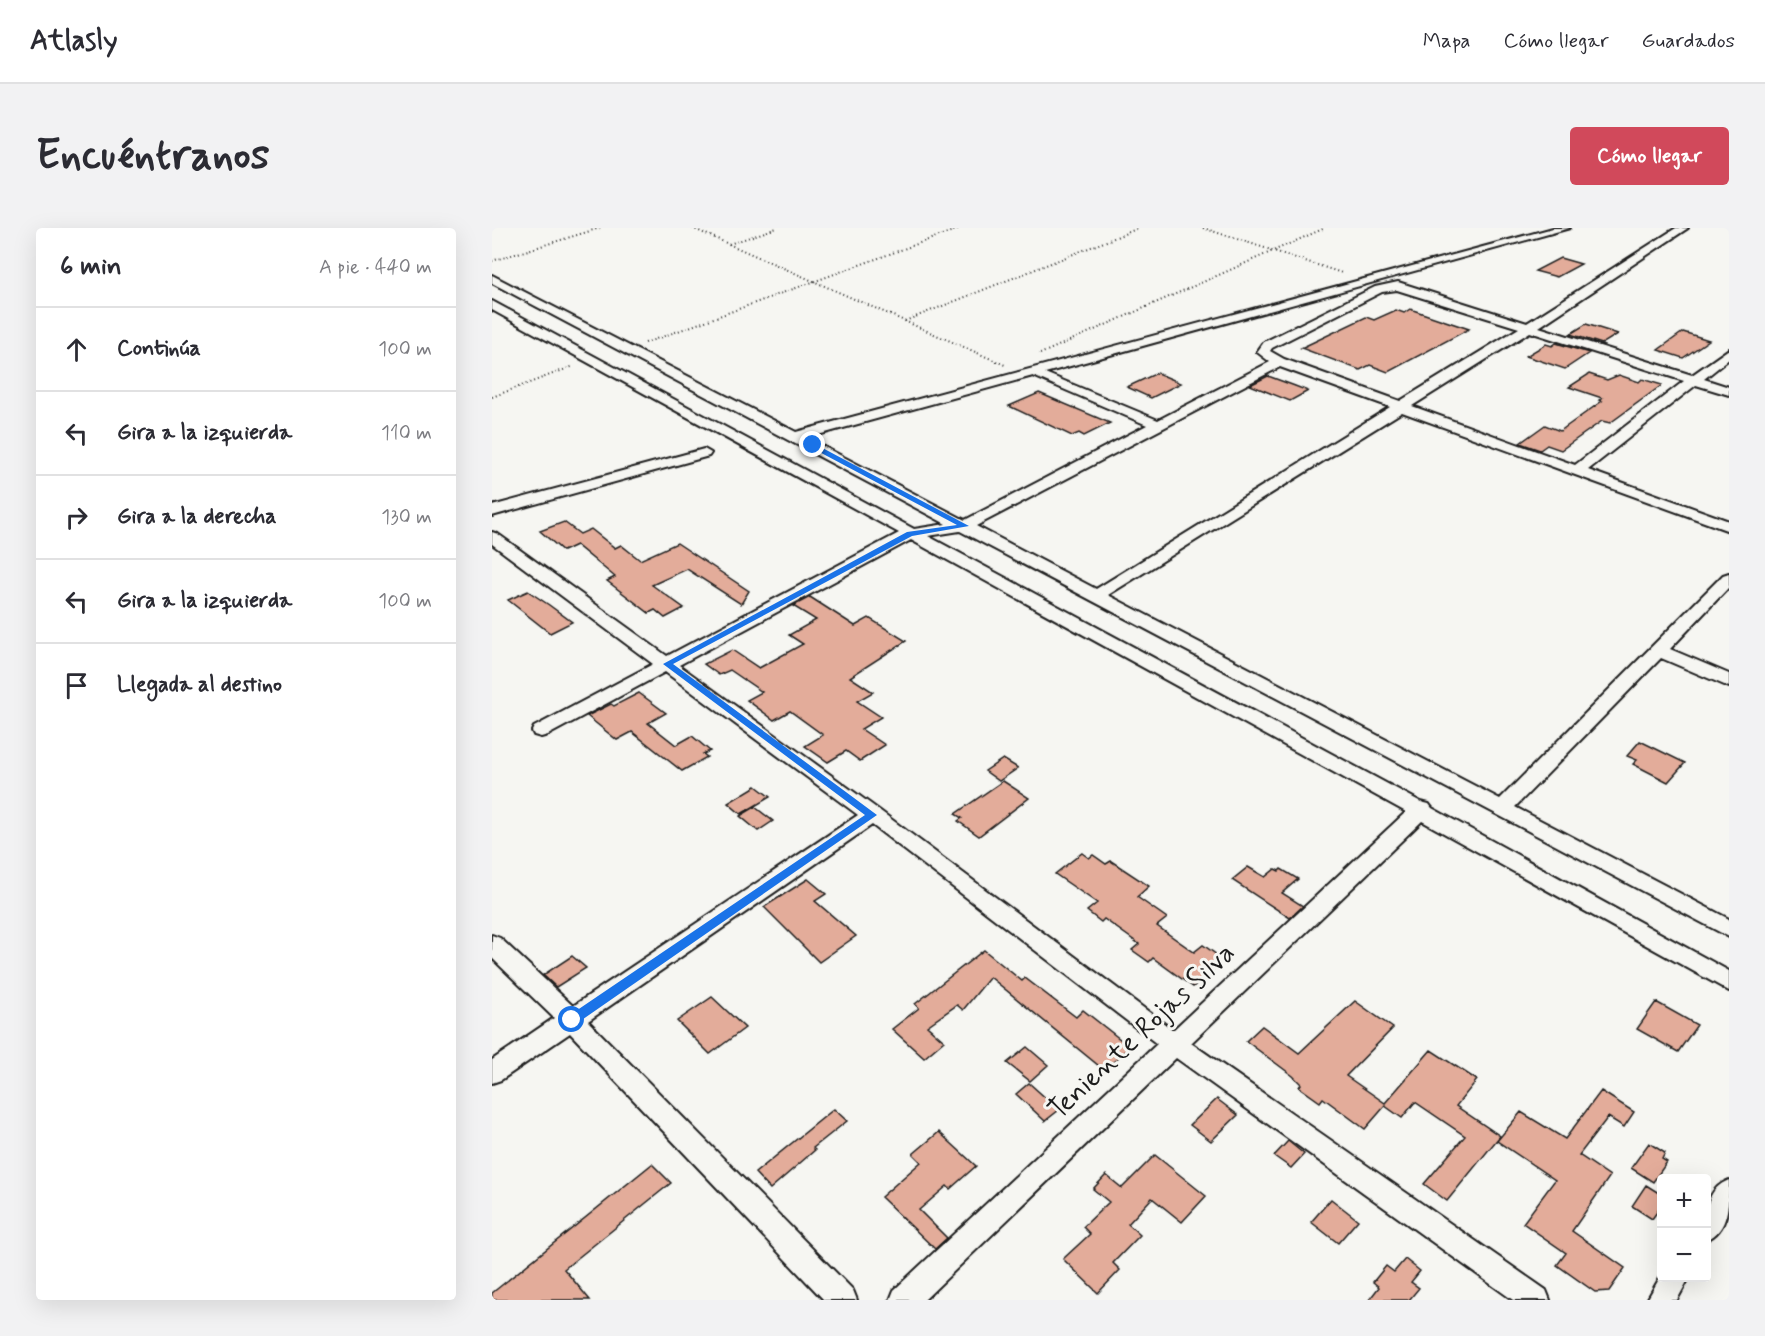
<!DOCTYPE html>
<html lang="es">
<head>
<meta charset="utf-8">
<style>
  body { margin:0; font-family:Mynerve,sans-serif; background:#f2f2f3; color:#2b2b33 }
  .controls { position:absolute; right:18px; bottom:18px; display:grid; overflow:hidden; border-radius:6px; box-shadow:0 6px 24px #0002 }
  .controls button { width:54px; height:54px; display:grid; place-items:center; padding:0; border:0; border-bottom:2px solid #e1e1e2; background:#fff; color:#2b2b33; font:30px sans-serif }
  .stop { position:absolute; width:18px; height:18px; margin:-14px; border:4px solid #1a73e8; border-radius:50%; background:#fff }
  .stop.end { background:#1a73e8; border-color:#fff; box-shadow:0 2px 6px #0008 }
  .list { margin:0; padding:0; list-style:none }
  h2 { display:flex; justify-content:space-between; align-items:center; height:78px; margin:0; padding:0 24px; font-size:26px }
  h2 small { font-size:20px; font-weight:400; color:#7c7c81 }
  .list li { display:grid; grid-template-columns:39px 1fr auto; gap:18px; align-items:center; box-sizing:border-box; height:84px; padding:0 24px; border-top:2px solid #e1e1e2 }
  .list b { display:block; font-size:22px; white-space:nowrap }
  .list em { font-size:20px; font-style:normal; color:#7c7c81 }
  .icon { flex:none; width:33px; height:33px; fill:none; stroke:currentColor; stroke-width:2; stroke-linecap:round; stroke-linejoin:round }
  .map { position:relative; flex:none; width:1237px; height:1072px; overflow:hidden; border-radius:6px }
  header { display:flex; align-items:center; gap:36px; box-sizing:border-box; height:84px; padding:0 30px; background:#fff; border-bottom:2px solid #e1e1e2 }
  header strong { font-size:28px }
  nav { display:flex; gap:33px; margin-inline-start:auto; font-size:21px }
  .intro { display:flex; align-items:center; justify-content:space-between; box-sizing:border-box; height:144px; padding:0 36px }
  h1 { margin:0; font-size:42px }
  .button { padding:15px 27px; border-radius:6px; background:#d1495b; color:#fff; font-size:21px; font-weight:700 }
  main { display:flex; gap:36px; padding:0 36px }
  aside { flex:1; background:#fff; border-radius:6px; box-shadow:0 6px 24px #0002 }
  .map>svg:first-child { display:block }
  .building { fill:#e3ac9a; stroke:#1c1c1c; stroke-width:1.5 }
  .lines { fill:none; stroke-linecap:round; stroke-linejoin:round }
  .street-casing { stroke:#1c1c1c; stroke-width:4 }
  .path { stroke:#1c1c1c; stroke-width:2; stroke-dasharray:1 3; stroke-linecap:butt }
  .street { fill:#f6f6f2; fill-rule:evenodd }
  .route { fill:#1a73e8 }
  .labels { text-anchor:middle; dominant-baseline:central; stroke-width:6; stroke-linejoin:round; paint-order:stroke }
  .near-street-label { font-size:28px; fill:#1c1c1c; stroke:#f6f6f2 }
</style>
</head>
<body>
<header>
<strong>Atlasly</strong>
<nav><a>Mapa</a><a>Cómo llegar</a><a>Guardados</a></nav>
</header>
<div class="intro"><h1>Encuéntranos</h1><a class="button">Cómo llegar</a></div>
<main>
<aside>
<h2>6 min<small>A pie · 440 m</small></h2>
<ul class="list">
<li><svg class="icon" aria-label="ahead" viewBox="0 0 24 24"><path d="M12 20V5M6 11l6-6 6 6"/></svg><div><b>Continúa</b></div><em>100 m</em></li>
<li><svg class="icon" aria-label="left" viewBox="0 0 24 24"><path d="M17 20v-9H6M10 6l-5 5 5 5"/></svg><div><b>Gira a la izquierda</b></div><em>110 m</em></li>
<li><svg class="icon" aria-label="right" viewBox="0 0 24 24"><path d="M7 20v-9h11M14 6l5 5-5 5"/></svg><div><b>Gira a la derecha</b></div><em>130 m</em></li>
<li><svg class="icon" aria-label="left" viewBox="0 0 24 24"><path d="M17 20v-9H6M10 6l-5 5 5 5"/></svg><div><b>Gira a la izquierda</b></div><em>100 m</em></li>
<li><svg class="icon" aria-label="arrive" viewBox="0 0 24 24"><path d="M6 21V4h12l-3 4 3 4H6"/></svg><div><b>Llegada al destino</b></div></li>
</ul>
</aside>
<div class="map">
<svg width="1237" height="1072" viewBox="0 0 1237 1072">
  <rect width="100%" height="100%" fill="#f6f6f2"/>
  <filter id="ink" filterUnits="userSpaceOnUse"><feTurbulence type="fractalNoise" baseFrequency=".0167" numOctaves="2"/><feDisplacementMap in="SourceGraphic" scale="12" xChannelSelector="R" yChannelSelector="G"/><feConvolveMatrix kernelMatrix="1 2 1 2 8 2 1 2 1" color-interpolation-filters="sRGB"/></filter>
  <g filter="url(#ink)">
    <path class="building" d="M1068 30 1089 36 1065 49 1043 43Z
      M918 81 977 101 896 144 878 137 868 142 809 120 874 89 882 92 904 82 912 85Z
      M1094 96 1126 106 1110 116 1078 106Z
      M1191 104 1217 112 1191 130 1166 122Z
      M1064 115 1097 125 1073 141 1034 128 1054 116 1060 118Z
      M665 145 689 155 659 170 635 159Z
      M1097 146 1115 152 1127 147 1147 154 1150 151 1170 157 1118 195 1110 193 1069 222 1055 217 1048 222 1028 215 1053 197 1068 203 1110 173 1107 172 1110 170 1077 159Z
      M776 148 803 158 816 163 798 173 758 157Z
      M547 165 618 195 592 208 587 205 580 208 517 178Z
      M72 294 88 306 99 301 123 320 129 317 148 332 185 315 257 363 249 376 195 341 160 357 192 380 173 390 163 382 157 385 115 353 123 349 84 317 71 323 48 303Z
      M36 363 57 377 80 394 58 405 16 372Z
      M318 369 363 398 377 390 414 413 358 449 381 464 365 473 389 489 369 501 393 517 368 533 354 523 336 534 313 518 331 507 298 483 282 492 255 472 270 464 238 442 227 447 212 436 240 422 267 440 311 416 297 407 324 392 301 378Z
      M147 465 174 485 156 495 184 517 200 508 218 523 211 526 215 529 190 543 140 504 125 512 95 488 119 476 122 478Z
      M1148 513 1193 535 1176 554 1141 536 1145 532 1135 528Z
      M511 531 526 540 507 553 493 543Z
      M511 553 537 570 487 608 466 593 470 590 463 586Z
      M264 558 278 569 249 586 236 575Z
      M263 579 281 593 266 603 248 588Z
      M590 625 597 630 601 627 614 636 619 633 657 658 645 669 675 690 665 698 702 724 711 717 732 732 701 759 661 730 657 734 640 722 647 716 612 691 609 694 595 683 605 675 563 646Z
      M756 639 773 649 783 641 787 643 789 641 806 651 790 665 811 678 798 690 740 652Z
      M316 651 334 666 323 673 364 708 327 734 272 679Z
      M492 722 530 753 533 750 584 789 591 782 638 819 612 842 498 749 471 782 465 777 435 798 452 813 432 830 400 801 427 780 423 776Z
      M80 728 94 740 64 759 51 747Z
      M220 769 253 800 218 826 185 793Z
      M863 773 901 800 854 848 893 875 939 822 985 852 964 878 1008 908 955 973 932 956 973 908 923 874 910 890 893 878 873 901 831 870 828 874 807 859 809 856 801 848 754 813 770 798 807 825Z
      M1164 774 1205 797 1186 824 1145 801Z
      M535 819 556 837 538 853 515 835Z
      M537 855 567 882 553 893 524 866Z
      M1109 863 1142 884 1132 899 1116 889 1087 927 1118 948 1080 1003 1133 1040 1117 1063 1103 1064 1065 1037 1074 1025 1031 995 1063 952 1005 913 1029 884 1073 911Z
      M725 871 746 887 719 913 698 897Z
      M342 881 355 893 321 920 323 922 278 961 263 945Z
      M447 904 484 938 458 961 455 958 427 982 455 1010 443 1021 389 969 429 934 421 926Z
      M796 913 812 926 799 940 782 928Z
      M1157 915 1173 925 1170 931 1175 934 1161 954 1139 940Z
      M663 927 714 968 690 994 660 970 636 996 648 1007 621 1035 628 1042 606 1065 571 1031 598 1006 591 999 617 974 601 961 614 947 630 960Z
      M160 936 179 955 72 1041 98 1072H0V1065Z
      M1154 957 1170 967V977L1160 991 1140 978Z
      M839 971 866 992 846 1015 819 994Z
      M913 1031 928 1043 919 1054 927 1060 917 1072H877L887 1059 881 1054 894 1038 902 1044Z"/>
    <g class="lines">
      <g class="street-casing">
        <path id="street" d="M1061 0H1078L553 145 666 192 778 134 765 124 772 114 883 59 906 54 1035 95 1184 0H1196L1047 99 1200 147 1237 121V131L1212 151 1237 159V167L1204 157 1096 242 1237 293V303L910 184 616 367 1008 571 1231 347 1237 345V359L1178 421 1237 446V459L1169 430 1023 579 1237 691V709L468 303 436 308 929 574 937 576 940 580 1237 743V763L930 593 699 815 1054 1062 1058 1072H1021L684 830 432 1072H398L402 1062 665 816 380 597 96 793 361 1062 365 1072H332L78 805 9 852 0 855V832L62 790 0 730V707L8 710 81 778 366 587 173 444 56 507 49 509 42 507 40 503 42 499 161 436 0 316V304L6 306 175 428 407 305 0 82V73L422 301 454 296 0 55V47L304 204ZM905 62 1027 100 908 173 792 131 778 123 780 120 890 64ZM1038 104 1192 153 1083 237 920 178ZM788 139 898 179 604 361 484 298ZM541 148 655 197 473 292 315 210ZM419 312 914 584 681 802 387 582 187 437Z
          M212 221 219 225 217 228 0 288V278Z
          M1237 952C1237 975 1237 1003 1214 1012 1214 989 1211 962 1237 952Z
          M1170 1046V1050H1197L1185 1072H1155Z"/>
      </g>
      <path class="path" d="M200 0 513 137
        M711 0 850 45
        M237 16 285 0
        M0 33 108 0
        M413 93 647 0
        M153 115 469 0
        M548 126 833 0
        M0 169 82 138"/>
      <use href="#street" class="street"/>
    </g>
  </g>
  <path class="route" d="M318 216H323L477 298 420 308 181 436 385 587 84 796H75V789L373 587 171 436 415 304 465 297 318 219Z"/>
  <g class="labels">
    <g class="near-street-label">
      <text transform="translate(650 804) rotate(-43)">Teniente Rojas Silva</text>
    </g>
  </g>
</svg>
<div class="controls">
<button>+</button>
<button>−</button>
</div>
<div class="stop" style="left:80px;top:792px"></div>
<div class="stop end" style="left:321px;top:217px"></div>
</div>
</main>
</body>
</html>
